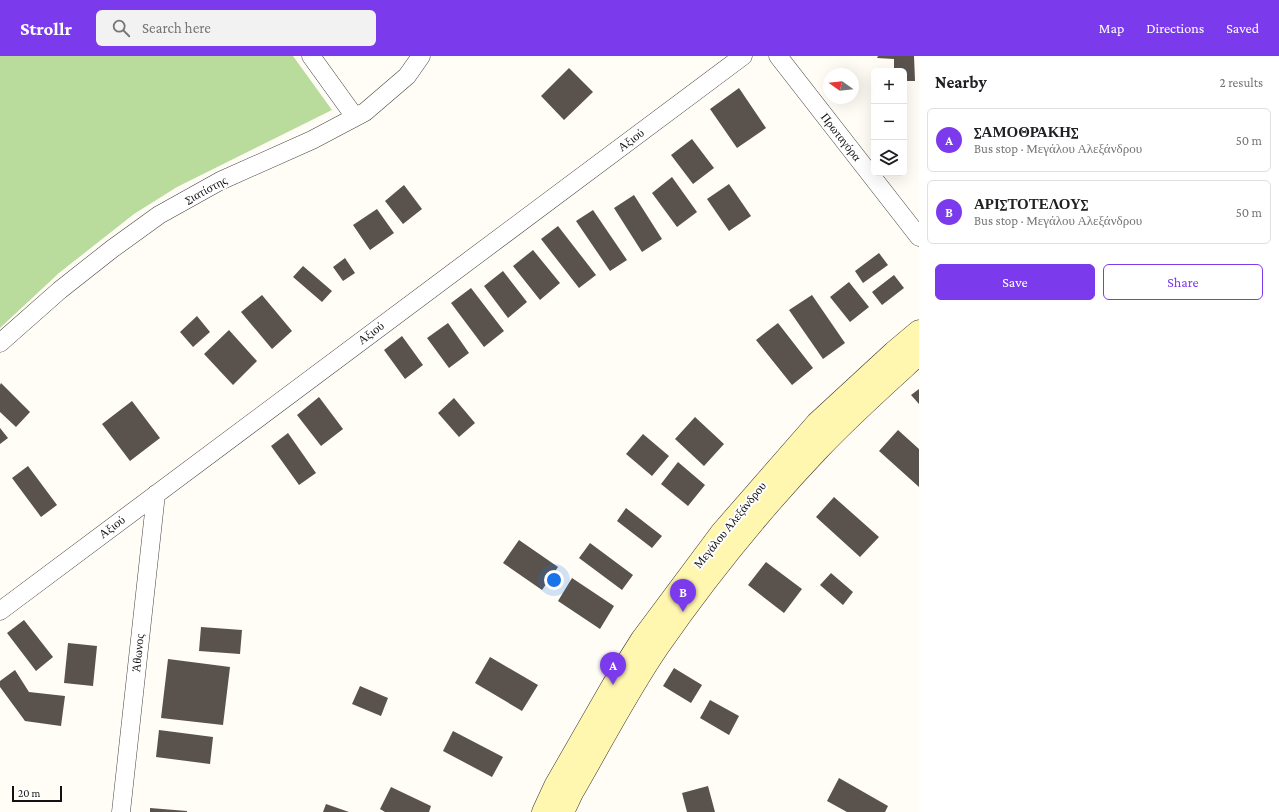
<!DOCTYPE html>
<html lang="en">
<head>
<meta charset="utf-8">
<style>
  body { margin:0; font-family:"Crimson Pro",serif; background:#f2f2f2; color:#202124 }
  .controls { position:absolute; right:12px; top:12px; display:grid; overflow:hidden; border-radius:6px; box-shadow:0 4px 16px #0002 }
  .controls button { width:36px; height:36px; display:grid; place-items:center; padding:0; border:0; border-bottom:1px solid #e0e0e0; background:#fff; color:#202124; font:20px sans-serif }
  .compass { position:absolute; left:823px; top:12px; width:36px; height:36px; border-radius:50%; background:#fff; box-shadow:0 4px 16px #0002; rotate:285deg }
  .scale { position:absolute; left:12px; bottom:10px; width:50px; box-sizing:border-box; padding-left:4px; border:2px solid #111; border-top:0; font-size:11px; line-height:14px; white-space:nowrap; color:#111; -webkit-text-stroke:3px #fff; paint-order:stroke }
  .you { position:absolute; left:554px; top:524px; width:14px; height:14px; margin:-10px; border:3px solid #fff; border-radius:50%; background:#1a73e8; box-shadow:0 0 0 6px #1a73e833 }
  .badge { display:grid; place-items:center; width:26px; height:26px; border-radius:50%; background:#7c3aed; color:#fff; font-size:13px; font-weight:700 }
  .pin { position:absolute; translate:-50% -33px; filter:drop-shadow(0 1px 2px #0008) }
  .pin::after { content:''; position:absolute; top:21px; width:14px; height:12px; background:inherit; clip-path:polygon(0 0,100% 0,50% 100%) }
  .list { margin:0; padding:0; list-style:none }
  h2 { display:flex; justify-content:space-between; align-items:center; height:52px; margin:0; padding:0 16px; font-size:17px }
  h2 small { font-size:13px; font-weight:400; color:#757577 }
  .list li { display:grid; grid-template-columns:26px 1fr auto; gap:12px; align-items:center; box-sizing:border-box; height:64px; margin:0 8px 8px; padding:0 8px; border:1px solid #e0e0e0; border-radius:6px }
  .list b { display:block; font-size:15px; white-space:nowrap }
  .list p { margin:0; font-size:13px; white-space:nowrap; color:#757577 }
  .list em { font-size:13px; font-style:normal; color:#757577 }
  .actions { display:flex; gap:8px; padding:12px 16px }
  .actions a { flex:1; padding:9px 0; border:1px solid #7c3aed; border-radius:6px; text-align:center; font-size:14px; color:#7c3aed }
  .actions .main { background:#7c3aed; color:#fff }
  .icon { flex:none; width:22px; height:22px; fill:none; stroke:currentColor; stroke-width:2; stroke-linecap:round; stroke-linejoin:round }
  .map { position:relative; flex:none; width:919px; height:756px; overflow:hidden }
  header { display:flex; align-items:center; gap:24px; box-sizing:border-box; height:56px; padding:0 20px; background:#7c3aed; color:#fff }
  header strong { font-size:19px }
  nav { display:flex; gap:22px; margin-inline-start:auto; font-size:14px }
  .search { width:280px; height:36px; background:#f2f2f2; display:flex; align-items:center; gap:10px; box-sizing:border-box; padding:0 14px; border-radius:6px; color:#757577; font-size:15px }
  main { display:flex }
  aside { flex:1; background:#fff }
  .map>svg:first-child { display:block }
  .forest { fill:#b9dc9c }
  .building { fill:#5a524d }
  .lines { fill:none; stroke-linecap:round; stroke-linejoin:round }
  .street-casing { stroke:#444; stroke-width:19 }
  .secondary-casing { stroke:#333; stroke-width:23 }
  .street { stroke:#fff; stroke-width:18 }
  .secondary { stroke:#fff6b0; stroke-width:22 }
  .labels { text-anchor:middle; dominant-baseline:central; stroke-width:4; stroke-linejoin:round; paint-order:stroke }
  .street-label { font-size:12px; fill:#111; stroke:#fff }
</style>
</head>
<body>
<header>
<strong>Strollr</strong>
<div class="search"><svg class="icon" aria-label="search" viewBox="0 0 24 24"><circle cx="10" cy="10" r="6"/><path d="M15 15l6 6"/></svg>Search here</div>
<nav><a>Map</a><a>Directions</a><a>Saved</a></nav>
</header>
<main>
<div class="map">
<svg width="919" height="756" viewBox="0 0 919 756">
  <rect width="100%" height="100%" fill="#fffdf5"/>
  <path class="forest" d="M0 0H293L332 54 177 131 134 158 59 217 0 272Z"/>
  <path class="building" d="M878 0H914L915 25H904V15H894V3L877 2Z
    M569 12 593 36 564 64 541 40Z
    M739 32 766 72 737 92 710 53Z
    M692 83 714 112 693 128 671 99Z
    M672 121 697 156 677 171 652 137Z
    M729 128 751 160 729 175 707 143Z
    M404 129 422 153 403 168 385 145Z
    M634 139 662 183 642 196 614 152Z
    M377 153 394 177 370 194 353 169Z
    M593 154 627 204 610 215 576 165Z
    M558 170 596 219 579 232 541 183Z
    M533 194 560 227 540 244 513 210Z
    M879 197 888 209 863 227 855 215Z
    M345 202 355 217 343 225 333 211Z
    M303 210 332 235 322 246 293 221Z
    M503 215 527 246 508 262 484 230Z
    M894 219 904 232 882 249 872 236Z
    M849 226 869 251 850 266 830 241Z
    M471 232 504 275 484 291 451 247Z
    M262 239 292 275 272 293 241 256Z
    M812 239 845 287 823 303 789 254Z
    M197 260 210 276 193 291 180 276Z
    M448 267 469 297 449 312 427 282Z
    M778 267 813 312 792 329 756 284Z
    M229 274 257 305 233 329 204 298Z
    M402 280 423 309 405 323 384 294Z
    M1 327 30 356 16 371 0 356V329Z
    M919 333V348L911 339Z
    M319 341 343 373 321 390 297 359Z
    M454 342 475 367 459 381 438 357Z
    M132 345 160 382 130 405 102 368Z
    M695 361 724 388 704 410 675 383Z
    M0 372 8 382 0 388Z
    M898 374 919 393V431L879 395Z
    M288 377 316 417 299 429 271 390Z
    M643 378 669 400 652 420 626 398Z
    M678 406 705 429 688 450 661 428Z
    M28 410 57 449 41 461 12 422Z
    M834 441 879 481 860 501 816 461Z
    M626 452 662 480 652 492 617 465Z
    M519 484 558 511 542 534 503 507Z
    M590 487 633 519 622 534 579 502Z
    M766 506 802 533 784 557 748 529Z
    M831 517 853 536 843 549 820 529Z
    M572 522 614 550 600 573 558 545Z
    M24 564 53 601 36 615 7 577Z
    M201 571 242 574 240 598 199 595Z
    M68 587 97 590 93 630 64 627Z
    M490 601 538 629 522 655 475 627Z
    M168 603 230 611 223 669 161 662Z
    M674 612 702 629 691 647 663 630Z
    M15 614 29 636 65 640 61 670 25 665 0 631V625Z
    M360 630 388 642 381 660 352 648Z
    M710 644 739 660 729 679 700 662Z
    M159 674 213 681 210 708 156 701Z
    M453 675 503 701 492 721 443 695Z
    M839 722 888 750 885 756H847L827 745Z
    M708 730 715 756H687L682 737Z
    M391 731 431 750 429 756H385L380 753Z
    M326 748 349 756H323Z
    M150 752 187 755V756H150Z"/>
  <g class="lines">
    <g class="street-casing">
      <path id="street" d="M311 0 355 61
        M778 0 919 181
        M0 287 60 234 112 193 159 159 220 125 312 84 365 56 407 20 421 0
        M0 555 743 0
        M121 756 156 438"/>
    </g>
    <g class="secondary-casing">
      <path id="secondary" d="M543 756 555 730 613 629 642 583 721 477 817 367 894 296 919 275
        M563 756 572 737C600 689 626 638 658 591 706 522 760 455 818 394 850 360 885 329 919 298"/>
    </g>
    <use href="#street" class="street"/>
    <use href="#secondary" class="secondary"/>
  </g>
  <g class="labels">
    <g class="street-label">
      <text transform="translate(841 81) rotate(52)">Πρωταγόρα</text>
      <text transform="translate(631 84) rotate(-37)">Αξιού</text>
      <text transform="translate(206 134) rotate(-28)">Σιατίστης</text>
      <text transform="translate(371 277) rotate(-37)">Αξιού</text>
      <text transform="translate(730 469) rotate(-51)">Μεγάλου Αλεξάνδρου</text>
      <text transform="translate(112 471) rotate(-37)">Αξιού</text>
      <text transform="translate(138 597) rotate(-84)">Άθωνος</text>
    </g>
  </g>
</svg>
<div class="controls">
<button>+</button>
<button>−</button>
<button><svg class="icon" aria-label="layers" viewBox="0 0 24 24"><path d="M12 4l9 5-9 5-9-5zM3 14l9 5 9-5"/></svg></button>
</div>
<svg class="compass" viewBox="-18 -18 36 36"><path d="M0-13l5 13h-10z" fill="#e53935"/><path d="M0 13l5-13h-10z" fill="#757577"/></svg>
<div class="scale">20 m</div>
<div class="you"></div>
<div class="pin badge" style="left:613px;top:629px">A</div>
<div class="pin badge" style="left:683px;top:556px">B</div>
</div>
<aside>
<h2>Nearby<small>2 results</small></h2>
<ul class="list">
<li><span class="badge">A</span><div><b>ΣΑΜΟΘΡΑΚΗΣ</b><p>Bus stop · Μεγάλου Αλεξάνδρου</p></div><em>50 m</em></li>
<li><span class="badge">B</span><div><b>ΑΡΙΣΤΟΤΕΛΟΥΣ</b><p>Bus stop · Μεγάλου Αλεξάνδρου</p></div><em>50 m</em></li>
</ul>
<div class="actions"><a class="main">Save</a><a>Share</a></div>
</aside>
</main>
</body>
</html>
